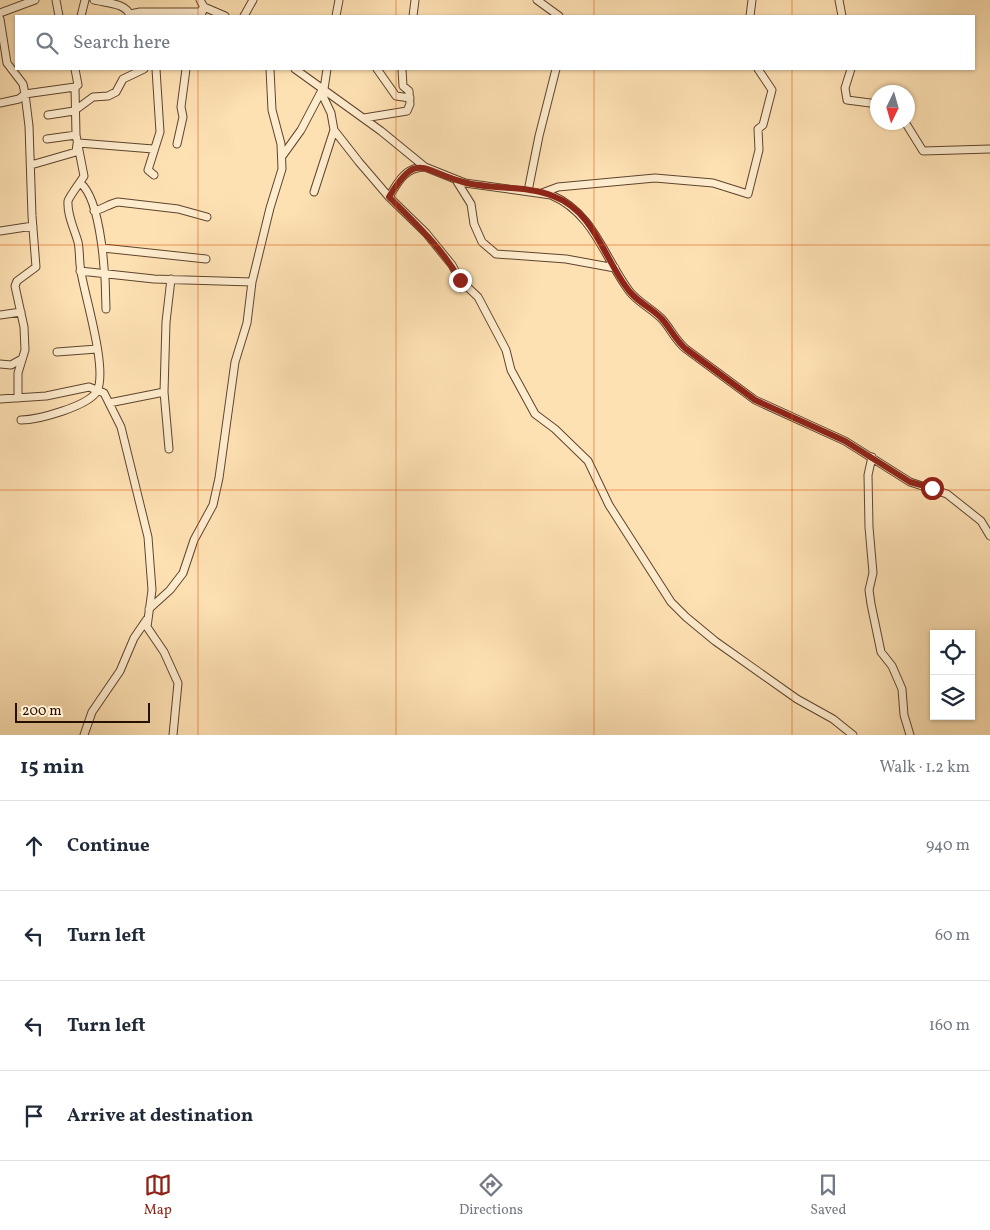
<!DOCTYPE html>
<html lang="en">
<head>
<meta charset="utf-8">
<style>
  body { margin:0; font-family:Vollkorn,serif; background:#f6f6f7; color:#1f2937 }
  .controls { position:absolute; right:15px; bottom:15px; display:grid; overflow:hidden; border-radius:0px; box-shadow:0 1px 4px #0004 }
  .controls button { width:45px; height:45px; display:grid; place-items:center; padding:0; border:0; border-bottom:1px solid #e0e1e3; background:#fff; color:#1f2937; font:25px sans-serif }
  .compass { position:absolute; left:870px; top:85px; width:45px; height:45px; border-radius:50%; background:#fff; box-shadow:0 1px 4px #0004; rotate:185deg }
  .scale { position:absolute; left:15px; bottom:12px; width:135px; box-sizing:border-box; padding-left:5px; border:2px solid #281000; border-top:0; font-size:14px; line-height:18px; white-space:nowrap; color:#281000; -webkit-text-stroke:4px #feecce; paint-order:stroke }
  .stop { position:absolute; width:15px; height:15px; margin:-11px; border:4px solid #8f2418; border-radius:50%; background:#fff }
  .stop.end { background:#8f2418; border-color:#fff; box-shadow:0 1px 5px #0008 }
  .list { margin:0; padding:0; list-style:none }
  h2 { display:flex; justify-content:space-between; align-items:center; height:65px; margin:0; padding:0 20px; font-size:21px }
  h2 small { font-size:16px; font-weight:400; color:#747a83 }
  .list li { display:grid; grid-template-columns:32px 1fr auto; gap:15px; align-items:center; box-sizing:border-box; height:90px; padding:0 20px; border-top:1px solid #e0e1e3 }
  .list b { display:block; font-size:19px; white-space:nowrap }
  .list em { font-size:16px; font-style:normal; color:#747a83 }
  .icon { flex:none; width:28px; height:28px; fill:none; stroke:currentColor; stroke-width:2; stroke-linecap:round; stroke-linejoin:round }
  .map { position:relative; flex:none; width:990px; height:735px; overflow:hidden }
  .search { position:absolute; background:#fff; box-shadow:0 1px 4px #0004; left:15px; right:15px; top:15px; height:55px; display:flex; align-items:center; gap:12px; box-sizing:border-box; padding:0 18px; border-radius:0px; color:#747a83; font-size:19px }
  .sheet { height:425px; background:#fff }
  nav { display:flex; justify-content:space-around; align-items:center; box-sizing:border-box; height:70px; border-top:1px solid #e0e1e3; background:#fff; font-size:14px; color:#747a83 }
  nav a { display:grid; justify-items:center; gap:2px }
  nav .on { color:#8f2418 }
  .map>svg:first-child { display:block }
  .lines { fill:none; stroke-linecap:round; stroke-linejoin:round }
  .minor-casing { stroke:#5e442d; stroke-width:9 }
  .minor { stroke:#feecce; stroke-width:7 }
  .route { stroke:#8f2418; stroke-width:6 }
  .grid { fill:none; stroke:#de550b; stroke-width:1; stroke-opacity:0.55 }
</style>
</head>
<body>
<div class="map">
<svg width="990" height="735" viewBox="0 0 990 735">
  <rect width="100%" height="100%" fill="#fee1b3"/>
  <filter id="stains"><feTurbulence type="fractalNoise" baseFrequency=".004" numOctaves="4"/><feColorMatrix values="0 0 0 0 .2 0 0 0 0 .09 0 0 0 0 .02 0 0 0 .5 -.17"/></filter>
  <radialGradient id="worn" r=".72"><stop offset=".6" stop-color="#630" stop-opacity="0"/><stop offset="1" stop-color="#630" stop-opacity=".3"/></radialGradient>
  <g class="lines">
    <g class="minor-casing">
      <path id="minor" d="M56 0 59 16
        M94 0C106 3 127 3 130 16
        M200 0 204 7 225 16
        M537 0 559 16
        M839 0 842 16
        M0 13 35 0
        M130 14 140 12H200L204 7 201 16
        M81 16 85 0
        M244 16 253 0
        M336 16 339 0
        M413 16 415 0
        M750 16 752 0
        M0 19 7 63 23 84 25 94 29 126 32 216 36 267 17 281 15 286 24 327 25 350 18 373V398
        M295 69 381 131 425 167 465 183 551 195C594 213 604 258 630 292 638 302 652 309 662 319 671 329 675 340 686 349L755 400 845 441 910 482 947 494 981 521 990 536
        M327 69 324 89 321 92 331 113 334 130 359 162 389 197 426 233 452 265 460 280 478 297 506 350 511 370 535 414 555 429 588 461 609 505 671 602 686 617 715 641 797 699 833 719 853 735
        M377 69 396 96 410 98
        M851 69 845 88 847 100 878 104
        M0 103 19 99 25 94 75 87 78 85 75 69
        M48 115 74 111 93 97 108 96 116 92 123 79 144 69
        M364 118 407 111 410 104 409 91 403 86 402 69
        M905 122 923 151 990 149
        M47 139 76 135
        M79 143 153 149
        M177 144 183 117 181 107 186 69
        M283 155 301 130 321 92
        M31 165 76 152 77 144
        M154 175 148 170 160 132 156 69
        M456 180 471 204 474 224 482 242 496 254 566 259 615 268
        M80 183C102 199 106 282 106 309
        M528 191 539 136 556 69
        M314 192 334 130
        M542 193 558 187 655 178 713 183 748 194 759 150 758 129 763 125 772 90 758 69
        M389 197C398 182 405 167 425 167
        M94 211C103 209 109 204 118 202L178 209 207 217
        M0 231 33 226
        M103 248 206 259
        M80 271 154 279 252 282
        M0 315 21 312
        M57 352 97 349
        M0 364 11 365 20 360
        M0 399 46 396 89 387 104 393 121 427 148 537 152 590 147 627 164 652 178 683 173 735
        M109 403 164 392
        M21 420C38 420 89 406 97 391 108 370 85 297 81 272 79 262 80 251 78 242 74 228 67 215 68 201 69 197 81 181 84 176L76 135 75 87
        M169 449 164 392 166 322 171 279
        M872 457 868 475 869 527 873 573 869 590 871 604 881 652 892 666 902 689 904 715 910 735
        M149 609 170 590 183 573 194 540 213 505 219 478 235 362 247 323 252 282 270 208 282 169 281 144 272 110 270 69
        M84 735 92 712 120 671 134 638 147 619"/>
    </g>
    <use href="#minor" class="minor"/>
  </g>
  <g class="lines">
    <path class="route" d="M460 280C442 248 415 223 389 197 417 150 422 171 463 182 491 190 527 185 553 196 596 212 604 261 630 292 639 303 653 309 662 319 671 329 675 340 686 349L755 400 845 441 910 482 932 488"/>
  </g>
  <path class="grid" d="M198 0V16M396 0V16M594 0V16M792 0V16M198 69V735M396 69V735M594 69V735M792 69V735M0 245H990M0 490H990"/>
  <rect width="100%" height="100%" filter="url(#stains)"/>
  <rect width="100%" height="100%" fill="url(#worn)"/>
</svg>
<div class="controls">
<button><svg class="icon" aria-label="locate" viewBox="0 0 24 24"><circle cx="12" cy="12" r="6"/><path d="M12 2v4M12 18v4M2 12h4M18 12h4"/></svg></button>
<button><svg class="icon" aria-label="layers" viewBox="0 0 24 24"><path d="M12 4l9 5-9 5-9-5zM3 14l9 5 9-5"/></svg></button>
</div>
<svg class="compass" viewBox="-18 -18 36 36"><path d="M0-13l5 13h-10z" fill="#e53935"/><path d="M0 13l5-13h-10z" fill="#747a83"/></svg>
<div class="scale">200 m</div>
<div class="stop" style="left:932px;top:488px"></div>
<div class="stop end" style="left:460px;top:280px"></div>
<div class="search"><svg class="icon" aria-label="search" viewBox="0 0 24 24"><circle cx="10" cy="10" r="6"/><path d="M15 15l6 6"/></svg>Search here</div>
</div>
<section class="sheet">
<h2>15 min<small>Walk · 1.2 km</small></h2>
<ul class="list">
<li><svg class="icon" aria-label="ahead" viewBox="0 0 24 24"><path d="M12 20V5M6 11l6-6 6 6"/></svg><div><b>Continue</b></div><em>940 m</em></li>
<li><svg class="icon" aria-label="left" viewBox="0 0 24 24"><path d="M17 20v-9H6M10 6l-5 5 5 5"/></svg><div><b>Turn left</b></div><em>60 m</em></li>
<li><svg class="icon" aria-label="left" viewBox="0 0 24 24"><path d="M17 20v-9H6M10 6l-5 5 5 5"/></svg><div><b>Turn left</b></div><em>160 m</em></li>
<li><svg class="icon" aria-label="arrive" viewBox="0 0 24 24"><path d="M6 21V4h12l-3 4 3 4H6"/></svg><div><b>Arrive at destination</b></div></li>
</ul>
</section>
<nav>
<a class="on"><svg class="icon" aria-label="map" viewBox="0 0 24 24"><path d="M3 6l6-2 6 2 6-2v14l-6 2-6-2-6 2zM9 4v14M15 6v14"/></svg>Map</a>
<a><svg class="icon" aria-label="directions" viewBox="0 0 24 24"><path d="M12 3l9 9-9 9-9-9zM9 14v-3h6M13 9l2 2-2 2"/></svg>Directions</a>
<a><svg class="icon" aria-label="saved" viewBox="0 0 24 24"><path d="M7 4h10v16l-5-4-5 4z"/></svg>Saved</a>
</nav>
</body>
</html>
